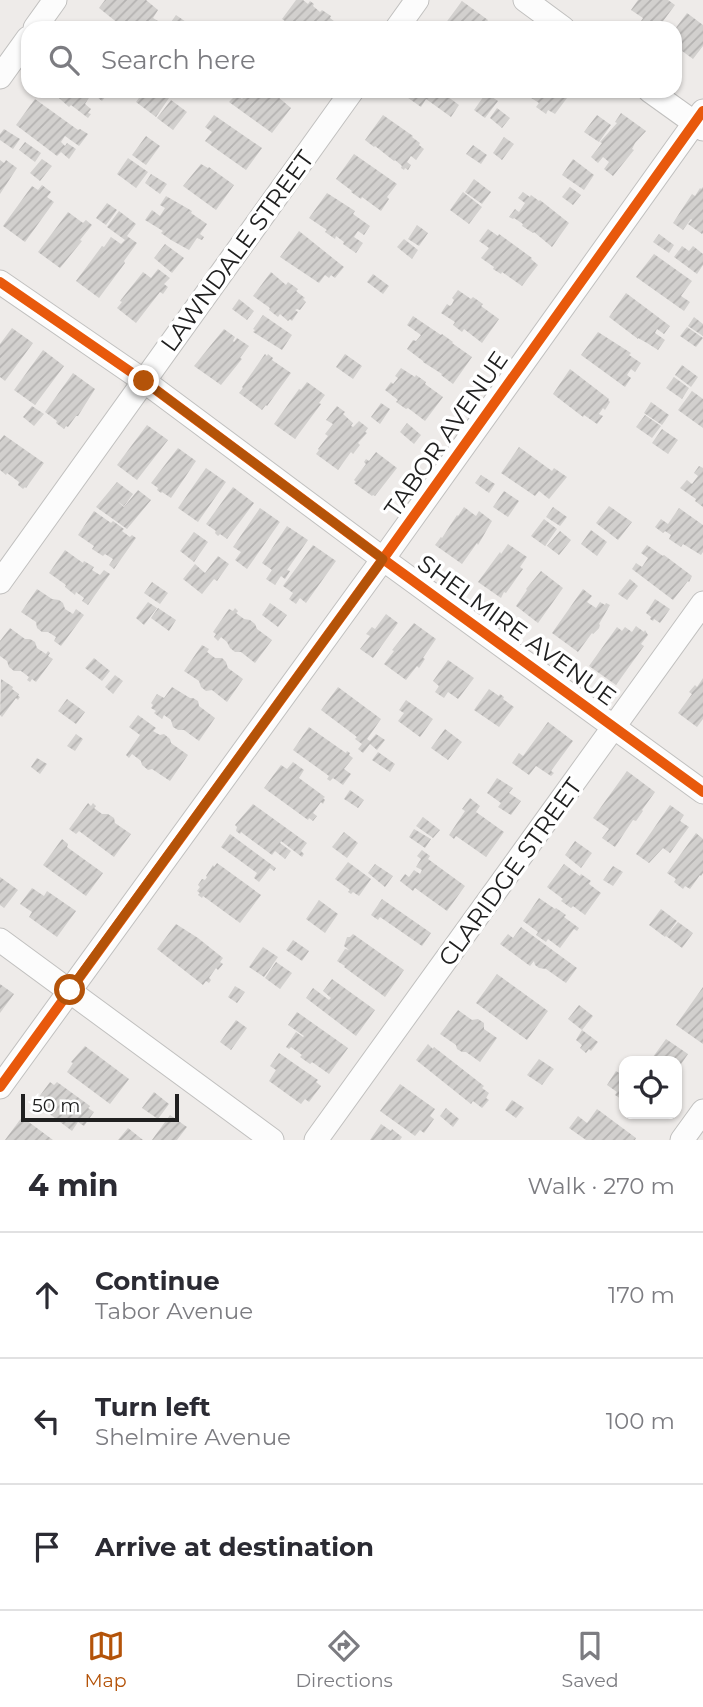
<!DOCTYPE html>
<html lang="en">
<head>
<meta charset="utf-8">
<style>
  body { margin:0; font-family:Montserrat,sans-serif; background:#f2f2f3; color:#2b2b33 }
  .controls { position:absolute; right:21px; bottom:21px; display:grid; overflow:hidden; border-radius:14px; box-shadow:0 2px 5px #0004 }
  .controls button { width:63px; height:63px; display:grid; place-items:center; padding:0; border:0; border-bottom:2px solid #e1e1e2; background:#fff; color:#2b2b33; font:35px sans-serif }
  .scale { position:absolute; left:21px; bottom:18px; width:158px; box-sizing:border-box; padding-left:7px; border:4px solid #202020; border-top:0; font-size:19px; line-height:24px; white-space:nowrap; color:#202020; -webkit-text-stroke:5px #fff; paint-order:stroke }
  .stop { position:absolute; width:21px; height:21px; margin:-16px; border:5px solid #b45309; border-radius:50%; background:#fff }
  .stop.end { background:#b45309; border-color:#fff; box-shadow:0 2px 7px #0008 }
  .list { margin:0; padding:0; list-style:none }
  h2 { display:flex; justify-content:space-between; align-items:center; height:91px; margin:0; padding:0 28px; font-size:30px }
  h2 small { font-size:23px; font-weight:400; color:#7c7c81 }
  .list li { display:grid; grid-template-columns:46px 1fr auto; gap:21px; align-items:center; box-sizing:border-box; height:126px; padding:0 28px; border-top:2px solid #e1e1e2 }
  .list b { display:block; font-size:26px; white-space:nowrap }
  .list p { margin:0; font-size:23px; white-space:nowrap; color:#7c7c81 }
  .list em { font-size:23px; font-style:normal; color:#7c7c81 }
  .icon { flex:none; width:38px; height:38px; fill:none; stroke:currentColor; stroke-width:2; stroke-linecap:round; stroke-linejoin:round }
  .map { position:relative; flex:none; width:703px; height:1140px; overflow:hidden }
  .search { position:absolute; background:#fff; box-shadow:0 2px 5px #0004; left:21px; right:21px; top:21px; height:77px; display:flex; align-items:center; gap:18px; box-sizing:border-box; padding:0 24px; border-radius:21px; color:#7c7c81; font-size:26px }
  .sheet { height:469px; background:#fff }
  nav { display:flex; justify-content:space-around; align-items:center; box-sizing:border-box; height:98px; border-top:2px solid #e1e1e2; background:#fff; font-size:19px; color:#7c7c81 }
  nav a { display:grid; justify-items:center; gap:4px }
  nav .on { color:#b45309 }
  .map>svg:first-child { display:block }
  .building { fill:url(#building-hatch) }
  .lines { fill:none; stroke-linecap:round; stroke-linejoin:round }
  .minor-casing { stroke:#c1c0bf; stroke-width:25 }
  .minor { stroke:#fcfcfc; stroke-width:23 }
  .cycleway-casing { stroke:#fff; stroke-width:15 }
  .cycleway { stroke:#e8590c; stroke-width:10 }
  .route { stroke:#b45309; stroke-width:9 }
  .labels { text-anchor:middle; dominant-baseline:central; stroke-width:7; stroke-linejoin:round; paint-order:stroke }
  .street-label { font-size:24px; fill:#202020; stroke:#fff }
</style>
</head>
<body>
<div class="map">
<svg width="703" height="1140" viewBox="0 0 703 1140">
  <defs>
    <pattern id="building-hatch" width="6" height="6" patternUnits="userSpaceOnUse" patternTransform="scale(1.75)"><rect width="6" height="6" fill="#d2d0ce"/><path d="M-1 1l2-2M0 6l6-6M5 7l2-2" fill="none" stroke="#b4b2b1"/></pattern>
  </defs>
  <rect width="100%" height="100%" fill="#eeebe9"/>
  <path class="building" d="M105 0H146L158 10 153 18 158 21 153 28H124L99 8Z
    M296 0H303L308 4 310 1 314 4 313 6 320 12 322 10 331 16 330 18 343 28H291L292 26 282 19Z
    M638 0H668L675 5 658 28H650L641 21 643 18 631 10Z
    M462 1 488 20 482 28H442Z
    M687 13 703 25V46L693 59 678 48 679 46 675 43V29Z
    M176 15 189 24 186 28H179L171 22Z
    M51 91H107L109 92 102 101 92 93 85 104 91 109 88 113 91 114 88 118 71 105 69 107Z
    M144 91H159L169 98 156 117 136 102Z
    M249 91H271L291 108 272 133 229 102 233 98 230 96 233 92 242 99Z
    M403 91H440L459 105 451 117 426 99 421 107 401 93Z
    M527 91H566L570 94 555 114 548 110 546 114 536 107 539 103 525 94Z
    M486 93 498 101 485 118 474 110Z
    M35 99 78 130 80 129 88 134 79 146 65 136 61 142 65 146 67 143 76 149 69 159 61 152 57 156 16 125Z
    M171 100 187 112 173 130 157 118Z
    M497 108 510 118 502 128 490 118Z
    M621 113 646 131 635 143 632 149 634 150 613 176 604 169 609 162 603 157 598 163 591 157 602 143 600 142 617 123 615 122Z
    M214 115 262 148 246 170 205 141 212 132 205 127Z
    M383 115 413 136 412 137 420 143 419 145 424 149 416 160 411 156 407 162 411 165 408 170 405 168 404 170 401 168 402 166 395 160 394 161 375 146 374 147 365 140Z
    M597 115 611 125 599 142 584 132Z
    M4 129 20 139 13 149 0 140V134Z
    M146 136 160 146 146 165 132 155Z
    M504 137 514 144 502 160 493 153Z
    M25 142 41 153 35 162 19 150Z
    M473 145 487 155 481 164 466 154Z
    M354 154 397 184 387 197 389 199 381 211 362 197 361 199 351 192 352 191 336 179Z
    M128 158 148 172 136 188 117 174Z
    M42 159 52 166 40 181 30 173Z
    M573 159 594 175 584 190 562 175Z
    M0 160 4 163 6 160 17 168 0 194Z
    M201 164 208 168 209 167 234 185 216 210 183 186Z
    M151 174 167 184 160 194 145 183Z
    M474 179 491 192 482 204 465 192Z
    M42 185 51 192 47 197 54 202 25 242 3 226 32 186 38 190Z
    M570 187 581 195 573 205 562 197Z
    M703 187V233L702 234 688 224 692 220 691 219 683 230 673 223 692 194 695 196 700 188 701 189Z
    M463 192 482 207 469 224 450 210Z
    M523 192 530 197 531 195 539 201 540 200 569 223 552 247 534 232 533 233 522 226 523 224 514 218 513 219 509 217 515 209 519 212 525 203 518 198Z
    M327 193 355 211 353 214 370 226 364 235 358 231 354 237 363 243 356 253 343 244 344 242 336 236 335 239 325 232 327 230 309 218Z
    M166 196 192 211 191 213 207 224 200 234 204 237 202 240 197 238 189 250 171 240 161 233 163 231 145 220 152 210 160 216 165 208 160 205Z
    M107 203 117 210 106 225 96 218Z
    M119 211 136 224 127 236 137 243 124 261 125 263 99 298 76 281 102 246 104 247 111 237 121 244 125 240 107 227Z
    M68 212 83 223 86 220 92 225 80 240 82 241 60 268 38 252Z
    M417 225 428 233 419 246 408 239Z
    M488 229 498 236 499 234 532 258 531 259 538 265 522 286 502 272 501 274 493 269 494 267 481 258 489 248 479 241Z
    M299 231 344 267 335 278 331 275 329 278 325 275 319 283 280 257Z
    M659 234 674 245 669 253 653 242Z
    M404 239 418 250 412 259 397 247Z
    M165 244 184 258 172 273 154 258Z
    M682 246 689 251 693 246 703 254V265L697 274 674 257Z
    M654 254 692 281 681 296 690 302 684 311 636 277Z
    M158 269 170 278 164 284 168 287 163 294 160 292 136 323 117 308 122 302 120 301 143 272 151 278Z
    M271 272 286 285 288 282 298 289 296 291 305 298 303 299 306 302 300 310 297 309 295 310 298 312 292 321 290 319 288 321 280 314 278 317 269 310 270 308 253 296Z
    M373 274 389 286 383 294 367 282Z
    M458 290 471 299 473 297 483 304 481 306 499 319 482 343 464 329 462 332 453 325 455 322 441 313 447 304 450 306 452 304 454 300 452 298Z
    M626 293 670 326 664 334 657 329 655 333 665 340 658 350 647 343 638 338V339L609 317Z
    M239 299 254 311 247 320 232 309Z
    M263 315 292 335 282 350 253 332 255 330 253 329Z
    M413 316 441 335 442 334 453 342 452 343 472 357 453 384 441 375 442 374 423 362V361L407 349 413 340 416 341 421 335 407 325Z
    M694 317 703 324V336L688 326Z
    M687 327 703 338 696 347 680 336Z
    M12 328 33 343 5 381 0 377V344Z
    M224 329 235 337 233 341 234 342 237 338 249 346 240 358 242 359 221 385 194 366Z
    M598 332 631 353 629 355 641 363 635 372 631 369 627 375 631 378 625 387 581 355Z
    M43 350 64 366 35 405 14 390Z
    M265 354 267 356 268 354 273 358 272 360 291 373 267 406 266 405 262 410 239 393 243 388 242 387Z
    M345 354 362 366 353 379 336 367Z
    M682 365 698 377 691 387 675 375Z
    M401 368 415 377 416 375 426 382 425 384 443 397 425 421 408 408 406 409 396 402 398 400 385 390 391 382 393 384 398 378 395 376Z
    M570 369 609 399 608 400 610 402 605 410 603 408 599 414 603 416 597 424 584 415 583 417 553 394Z
    M73 373 95 389 78 416H76L68 427 66 426 64 429 56 423 57 421 45 412Z
    M674 377 689 388 682 399 666 388Z
    M307 382 325 395 319 403 321 404 295 439 274 424 299 389 301 390Z
    M692 391 703 399V428L678 410Z
    M651 402 669 415 662 425 644 413Z
    M381 403 390 409 380 424 371 417Z
    M32 406 44 414 34 426 23 417Z
    M337 406 345 412 343 414 353 423 351 426 353 427 359 421 368 428 365 432 367 433 358 443 360 445 353 454 351 452 338 470 316 454 319 450 318 449 328 436 325 434 333 424 326 420Z
    M645 415 661 426 652 438 636 427Z
    M407 423 421 435 414 444 400 432Z
    M147 425 168 440 137 480 117 465Z
    M662 429 678 440 668 454 652 443Z
    M4 435 44 463 26 488 25 487 23 489 18 485 19 482 7 473 6 475 0 470V440Z
    M519 447 552 471 554 468 567 477 549 499 539 491 535 496 501 473Z
    M178 448 196 461 171 498 162 492 161 493 157 490 158 488 151 483Z
    M376 452 397 468 375 496 373 495 372 496 354 483 356 482 354 480 366 464 364 462 366 459 369 461Z
    M699 466 703 468V507L695 501 696 499 680 488 687 480 692 484 698 476 694 473Z
    M206 468 226 482 198 522 178 508Z
    M481 475 495 484 489 493 475 483Z
    M117 482 133 494 124 506 117 501 124 507 138 490 151 500 127 529 96 507Z
    M233 487 254 503 227 539 220 534 218 536 215 533 216 531 206 524Z
    M504 491 519 501 508 517 493 507Z
    M609 506 632 522 618 540 596 523Z
    M464 507 476 516 479 511 492 521 478 545 477 543 462 564 435 545 441 537 442 538 457 515 458 516Z
    M553 507 567 517 560 526 546 517Z
    M260 508 280 522 247 569 235 560 241 552 233 547Z
    M679 508 703 525V552L701 555 683 544 681 547 669 539 671 535 665 531 663 533 655 527 661 519 668 524Z
    M94 511 111 523 113 521 124 529 122 531 130 537 132 535 136 538 114 569 109 565 113 559 105 554 103 556 92 549 94 546 78 535Z
    M544 519 557 529 545 546 531 536Z
    M287 526 308 540 287 570 290 571 285 579 281 576 275 585 266 579 272 570 262 563Z
    M591 530 607 542 597 556 581 544Z
    M560 531 571 540 559 555 547 546Z
    M194 532 208 542 194 562 180 551Z
    M508 544 527 557 520 567 523 569 506 593 504 592 501 598 478 582 500 552 501 554Z
    M313 545 336 561 306 603 300 598 296 604 289 599 293 593 283 586Z
    M647 545 663 556 664 555 692 576 689 582 688 581 673 600 632 569 636 563 642 567 648 558 641 553Z
    M65 550 83 563 84 561 94 567 92 570 100 575 104 570 110 574 88 605 82 601 84 598 76 592 75 595 65 587 66 585 49 573Z
    M218 556 229 564 217 581 214 579 202 594 183 579 195 564 205 573Z
    M541 571 563 588 538 623 516 606 527 590 526 589Z
    M630 579 638 586 627 600 618 594Z
    M152 582 168 593 160 604 144 593Z
    M37 589 52 599 59 600 63 603 65 609 73 614 76 609 84 615 61 646 54 641 56 637 48 632H42L37 628 36 622 21 612Z
    M583 589 592 596 587 602 596 608 600 602 605 605 606 603 610 605 599 624 600 625 599 628 593 634 592 633 578 652 552 633Z
    M655 599 670 609 660 623 654 619 653 621 650 619 651 617 646 613Z
    M148 602 157 608 144 625 136 618Z
    M270 603 287 615 278 627 262 615Z
    M158 608 176 620 169 631 151 618Z
    M235 608 238 611 236 613 244 619 250 620 255 624 257 629 272 640 255 663 241 652H235L230 648 227 642 221 637 218 641 214 637 216 634 213 632 229 609 233 611Z
    M386 614 398 623 373 658 360 649 370 636 366 634 372 627 375 629Z
    M414 623 436 639 423 658 425 659 419 668 417 666 406 680 384 664 394 651 392 650Z
    M636 626 644 632 645 630 648 635 641 644 644 646 616 685 589 666 617 627 622 631 625 627 632 632Z
    M10 628 25 639H30L35 642 37 648 46 654 48 651 50 653 48 656 53 659 36 682 32 679 30 682 27 680 29 677 21 671H14L9 667 7 661 0 656V641Z
    M202 645 209 649 207 652 215 658H222L226 662 228 668 243 679 227 702 212 690 206 691 201 687 199 681 184 671Z
    M94 658 110 671 102 681 85 668Z
    M448 660 474 678 458 699 448 692 444 698 435 692 439 686 433 681Z
    M115 675 123 681 113 694 105 687Z
    M703 678V719L697 727 678 713 692 694 689 692 695 685 697 687Z
    M1 679 13 687 12 689 19 694 18 696 20 697 18 700 16 698 2 717 0 715Z
    M172 687 190 698H193L198 701 199 706 215 718 199 741 184 730H178L173 727 171 720 164 715 162 719 154 713 156 711 151 708 153 705 151 703 157 694 164 698Z
    M338 687 381 719 367 739 370 741 376 734 385 740 377 750 370 744 363 753 358 749 362 744 355 739 357 737 321 710Z
    M489 689 499 696 500 694 504 697 503 699 514 707 499 727 474 710Z
    M67 699 85 712 76 724 58 711Z
    M406 700 433 719 420 737 398 721 404 713 399 710Z
    M138 715 156 728 153 731 160 735 164 734 170 739 171 743 188 755 170 781 152 769 148 770 142 765 141 761 132 754 129 758 126 755 140 735 129 727Z
    M548 722 573 741 551 771 554 773 551 776 536 766 529 775 512 763 519 753 523 756Z
    M309 727 346 753 347 751 350 753 349 755 353 758 344 769 351 774 343 785 333 778 330 781 327 779 329 776 293 750Z
    M445 729 462 742 448 760 431 748Z
    M76 734 83 739 75 751 67 746Z
    M378 752 395 764 390 772 372 760Z
    M37 758 47 764 40 774 31 767Z
    M293 762 304 770 299 778 325 797 323 798 325 800 323 804 321 802 313 813 317 816 313 821 309 818 308 820 264 788 281 765 287 769Z
    M627 771 655 792 642 810 643 811 636 821 633 820 615 847 602 838 609 829 593 818Z
    M497 778 513 788 509 793 521 801 511 815 498 807 501 803 487 793Z
    M350 790 364 800 358 808 344 799Z
    M470 798 480 806 476 812 504 832 486 857 456 836 454 839 449 835 465 811 462 809Z
    M88 803 91 806 93 803 96 806 94 808 102 814H108L114 818 115 823 131 834 114 857 79 831 76 834 69 829Z
    M253 804 307 843 301 851 304 854 302 857 281 841 280 843 291 851 285 859 275 851 272 855 241 832 240 834 236 831 237 827 235 825Z
    M670 805 684 815 680 821 689 827 670 853 663 848 649 863 636 854Z
    M423 817 440 830 433 838 416 826Z
    M414 829 431 839 425 848 409 837Z
    M344 832 358 843 347 858 332 847Z
    M696 833 703 839V873L701 876 700 875 690 889 685 886 683 889 674 882 676 879 667 873Z
    M230 834 276 868 274 871 270 868 259 882 254 878 257 873 221 847Z
    M62 839 68 844 67 847 103 873 86 896 43 865Z
    M575 841 592 853 581 868 565 855Z
    M422 850 430 856 428 859 465 886 447 911 415 888 413 891 400 881 405 874 409 877 414 870 420 874 422 870 416 867 421 859 417 856Z
    M348 862 371 879 359 896 353 892 351 894 348 892 350 890 335 879Z
    M217 863 261 895 240 923 203 896 202 898 198 895 200 893 197 891 200 887 198 885 202 879 205 880 207 877 206 876 213 865 214 867Z
    M375 864 393 876 385 887 368 873Z
    M564 864 580 876 581 874 591 881 589 884 601 893 585 915 573 906 571 908 561 901 563 899 547 887Z
    M613 866 623 872 613 886 603 880Z
    M0 877 18 890 4 908 0 905Z
    M32 888 44 896 47 891 76 911 57 937 29 917 32 912 20 904Z
    M539 898 555 909 556 908 566 915 564 917 579 928 577 931 574 929 560 948 548 939 546 942 536 935 538 932 523 921Z
    M382 899 431 933 422 946 380 917 378 920 371 915Z
    M319 900 338 914 325 933 306 919Z
    M661 909 677 921 665 937 649 925Z
    M678 922 693 933 682 948 666 936Z
    M176 924 198 938 223 958 220 962 223 964 218 970 216 968 209 978 211 980 209 983 206 981 203 985 157 949Z
    M521 927 577 968 566 983 546 969 539 968 535 965 534 961 530 966 500 944 508 934 513 938Z
    M353 934 404 970 385 997 344 967 345 966 337 961 345 949 349 950 344 946 347 937H350Z
    M293 940 309 951 302 961 286 950Z
    M263 947 278 957 264 977 249 967Z
    M276 962 292 973 280 989 265 978Z
    M497 974 548 1011 527 1040 476 1003Z
    M332 979 375 1010 356 1036 306 998 313 988 329 1000 331 998 323 991Z
    M0 984 14 994 0 1013Z
    M235 986 245 992 237 1003 228 997Z
    M703 987V1044L676 1025Z
    M579 1005 593 1016 582 1030 568 1019Z
    M458 1010 472 1020 478 1019 484 1023V1029L497 1038 480 1062 466 1052H462L457 1049 456 1045 440 1034Z
    M297 1012 348 1048 329 1074 312 1062 310 1064 300 1057 302 1055 291 1047 289 1049 286 1047 296 1032 303 1037 304 1036 288 1025Z
    M236 1020 247 1028 231 1050 220 1042Z
    M582 1030 598 1042 591 1051 589 1049 586 1053 580 1048 582 1045 576 1040Z
    M666 1039 688 1054 677 1070V1061H650Z
    M428 1044 433 1049 434 1047 484 1086 482 1088 489 1093 486 1098 489 1100 482 1108 473 1101 471 1104 416 1060Z
    M85 1046 129 1079 110 1104 67 1072 73 1063 71 1062Z
    M279 1053 318 1080 316 1082 321 1086 309 1102 305 1099 301 1104 269 1081 276 1070 270 1066Z
    M539 1059 554 1069 542 1085 527 1075Z
    M616 1071 624 1076V1101L615 1095 617 1092 607 1085Z
    M50 1082 54 1085 57 1082 90 1106 88 1108 94 1112 84 1126 78 1122 72 1131 39 1106 41 1104 36 1101Z
    M400 1084 435 1109 430 1116 434 1119 424 1133 420 1130 415 1136 380 1111Z
    M154 1092 169 1104 158 1119 142 1108Z
    M512 1100 524 1108 516 1118 505 1110Z
    M446 1108 459 1119 453 1127 440 1116Z
    M597 1109 636 1138 635 1140H586L569 1128 578 1116 587 1123Z
    M170 1115 187 1127 177 1140H152Z
    M22 1117 53 1140H5Z
    M381 1124 391 1131 392 1129 402 1137 400 1140H370Z
    M128 1128 143 1140H118Z"/>
  <g class="lines">
    <g class="minor-casing">
      <path id="minor" d="M525 0 563 28
        M35 28 55 0
        M397 28 417 0
        M0 77 28 38
        M650 91 703 129
        M0 282 144 381 383 559 703 792
        M0 582 352 91
        M0 940 272 1140
        M0 1087 383 559 703 111
        M316 1140 703 603
        M682 1140 703 1111"/>
    </g>
    <use href="#minor" class="minor"/>
    <g class="cycleway-casing">
      <path id="cycleway" d="M0 282 144 381 383 559 703 792
        M0 1087 383 559 703 111"/>
    </g>
    <use href="#cycleway" class="cycleway"/>
  </g>
  <g class="lines">
    <path class="route" d="M70 990 383 559 144 381"/>
  </g>
  <g class="labels">
    <g class="street-label">
      <text transform="translate(237 251) rotate(-54)">LAWNDALE STREET</text>
      <text transform="translate(446 434) rotate(-55)">TABOR AVENUE</text>
      <text transform="translate(517 630) rotate(36)">SHELMIRE AVENUE</text>
      <text transform="translate(510 872) rotate(-54)">CLARIDGE STREET</text>
    </g>
  </g>
</svg>
<div class="controls">
<button><svg class="icon" aria-label="locate" viewBox="0 0 24 24"><circle cx="12" cy="12" r="6"/><path d="M12 2v4M12 18v4M2 12h4M18 12h4"/></svg></button>
</div>
<div class="scale">50 m</div>
<div class="stop" style="left:70px;top:990px"></div>
<div class="stop end" style="left:144px;top:381px"></div>
<div class="search"><svg class="icon" aria-label="search" viewBox="0 0 24 24"><circle cx="10" cy="10" r="6"/><path d="M15 15l6 6"/></svg>Search here</div>
</div>
<section class="sheet">
<h2>4 min<small>Walk · 270 m</small></h2>
<ul class="list">
<li><svg class="icon" aria-label="ahead" viewBox="0 0 24 24"><path d="M12 20V5M6 11l6-6 6 6"/></svg><div><b>Continue</b><p>Tabor Avenue</p></div><em>170 m</em></li>
<li><svg class="icon" aria-label="left" viewBox="0 0 24 24"><path d="M17 20v-9H6M10 6l-5 5 5 5"/></svg><div><b>Turn left</b><p>Shelmire Avenue</p></div><em>100 m</em></li>
<li><svg class="icon" aria-label="arrive" viewBox="0 0 24 24"><path d="M6 21V4h12l-3 4 3 4H6"/></svg><div><b>Arrive at destination</b></div></li>
</ul>
</section>
<nav>
<a class="on"><svg class="icon" aria-label="map" viewBox="0 0 24 24"><path d="M3 6l6-2 6 2 6-2v14l-6 2-6-2-6 2zM9 4v14M15 6v14"/></svg>Map</a>
<a><svg class="icon" aria-label="directions" viewBox="0 0 24 24"><path d="M12 3l9 9-9 9-9-9zM9 14v-3h6M13 9l2 2-2 2"/></svg>Directions</a>
<a><svg class="icon" aria-label="saved" viewBox="0 0 24 24"><path d="M7 4h10v16l-5-4-5 4z"/></svg>Saved</a>
</nav>
</body>
</html>
